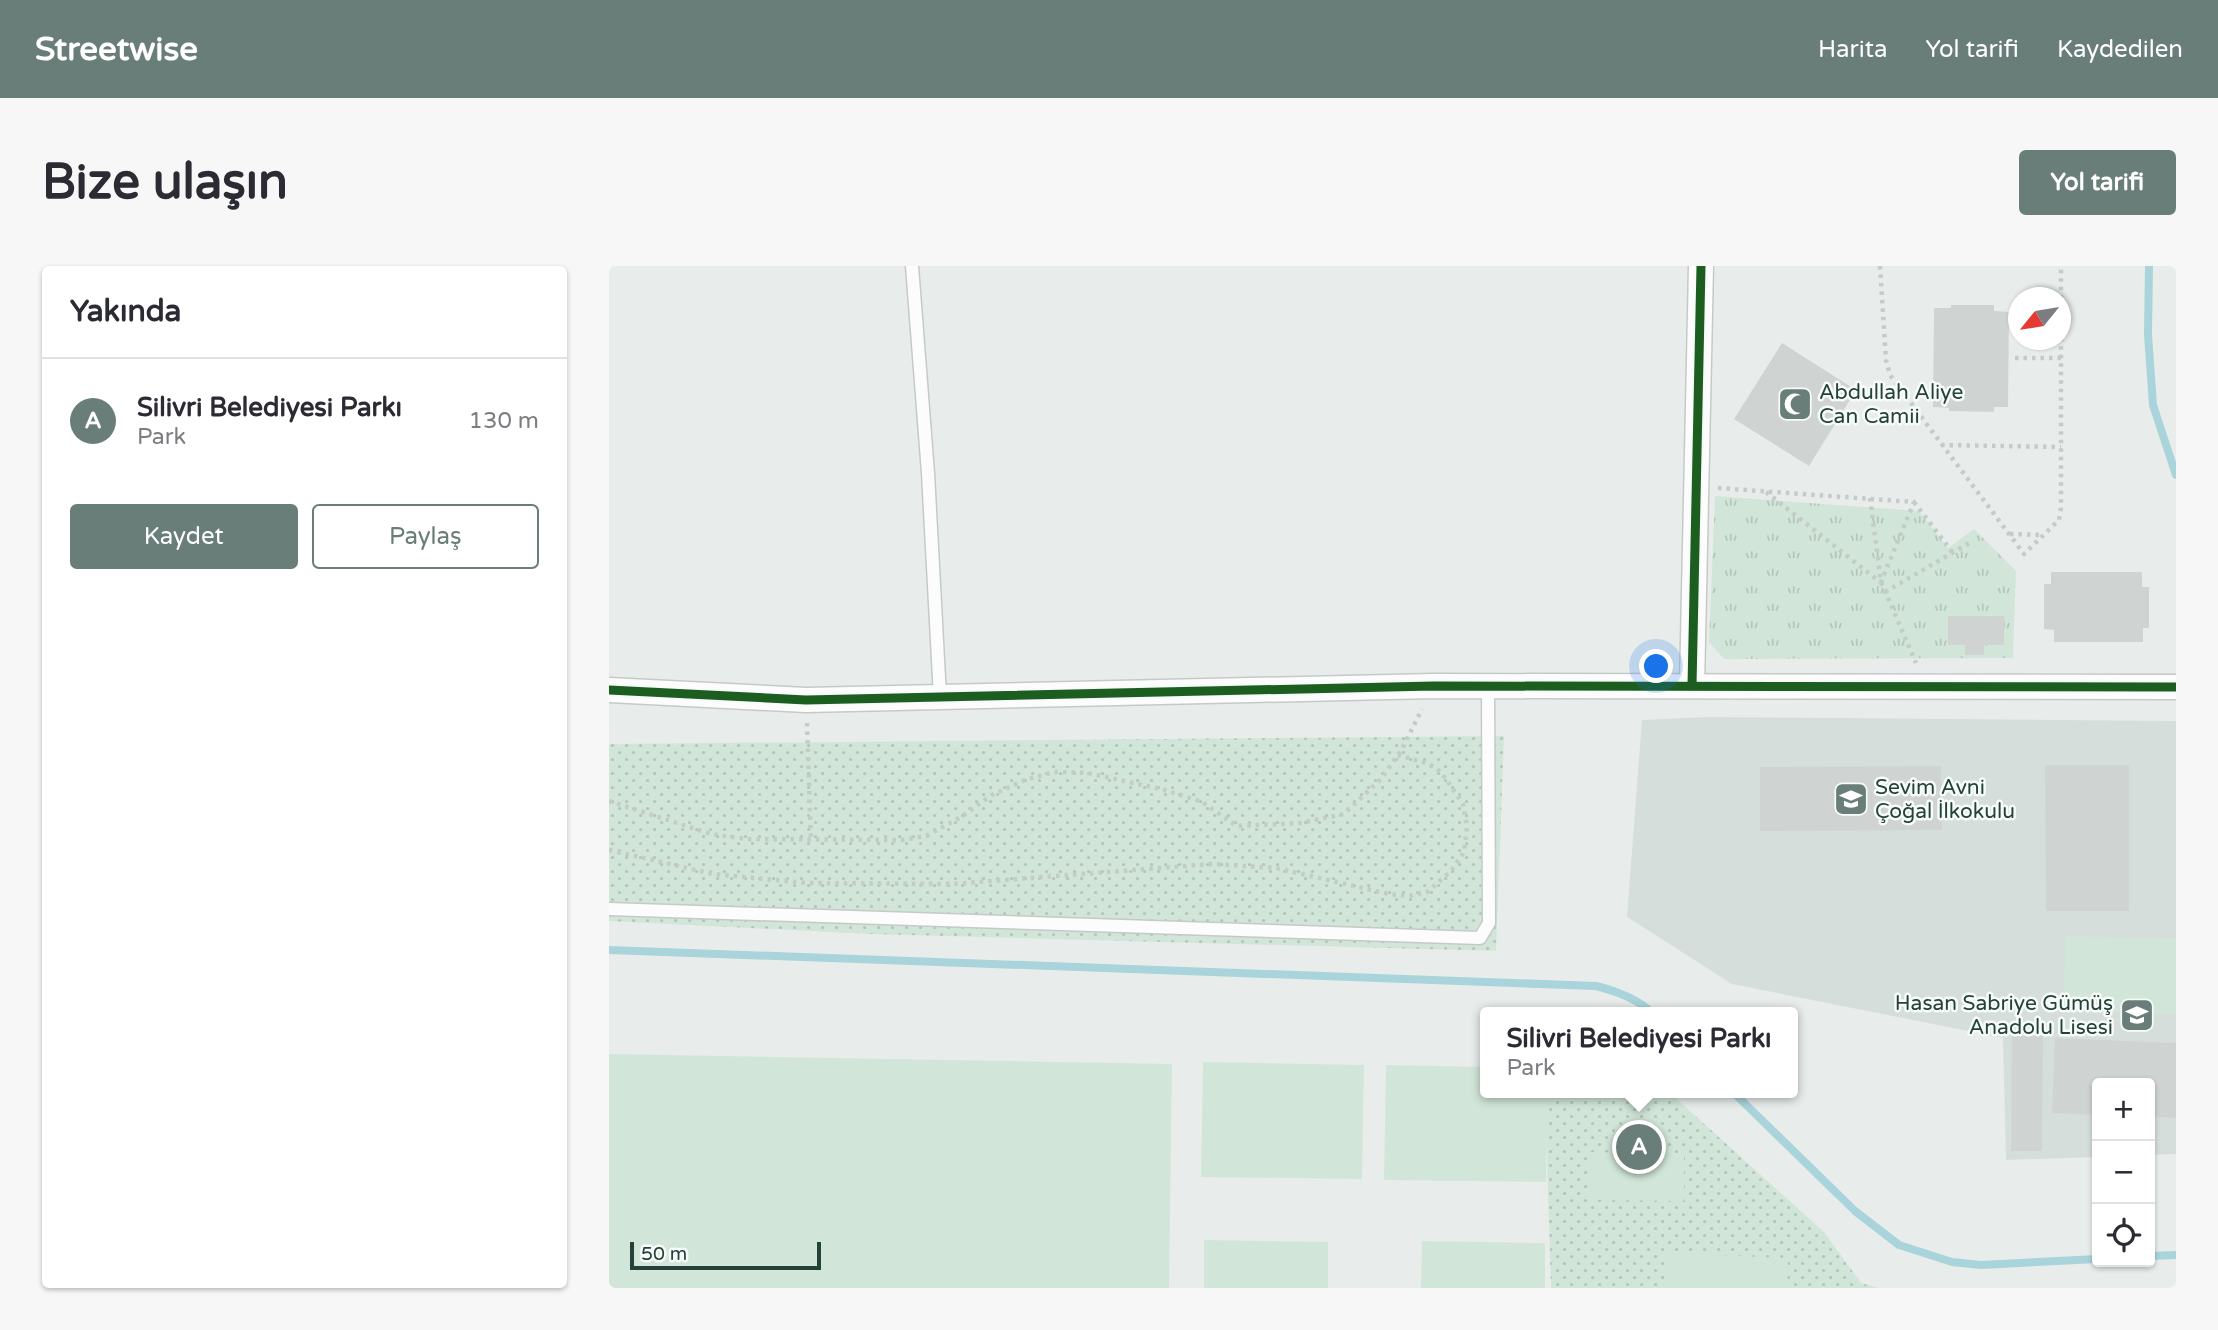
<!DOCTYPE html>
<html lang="tr">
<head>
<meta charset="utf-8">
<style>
  body { margin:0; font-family:"Varela Round",sans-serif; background:#f7f7f7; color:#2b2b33 }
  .controls { position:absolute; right:21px; bottom:21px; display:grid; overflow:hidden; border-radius:7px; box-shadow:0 2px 5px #0004 }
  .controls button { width:63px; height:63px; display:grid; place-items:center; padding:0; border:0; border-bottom:2px solid #e1e1e2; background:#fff; color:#2b2b33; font:35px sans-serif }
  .compass { position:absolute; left:1399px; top:21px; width:63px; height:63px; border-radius:50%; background:#fff; box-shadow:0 2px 5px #0004; rotate:240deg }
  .scale { position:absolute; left:21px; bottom:18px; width:191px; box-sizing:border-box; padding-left:7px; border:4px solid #24423a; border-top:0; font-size:19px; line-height:24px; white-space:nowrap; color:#24423a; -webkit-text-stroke:5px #f7fbf9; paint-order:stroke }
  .you { position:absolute; left:1048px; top:401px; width:24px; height:24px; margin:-18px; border:5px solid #fff; border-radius:50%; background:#1a73e8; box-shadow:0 0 0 10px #1a73e833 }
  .badge { display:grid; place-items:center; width:46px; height:46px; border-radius:50%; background:#697e78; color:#fff; font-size:23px; font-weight:700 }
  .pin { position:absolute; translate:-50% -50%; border:4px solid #fff; box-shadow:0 2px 7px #0006 }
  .popup { position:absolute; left:871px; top:741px; width:318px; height:91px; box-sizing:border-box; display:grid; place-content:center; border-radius:7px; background:#fff; filter:drop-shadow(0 2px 5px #0005); font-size:23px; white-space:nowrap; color:#7c7c81 }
  .popup b { font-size:26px; color:#2b2b33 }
  .popup::after { content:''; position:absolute; left:50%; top:100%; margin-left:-14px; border:14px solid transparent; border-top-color:#fff }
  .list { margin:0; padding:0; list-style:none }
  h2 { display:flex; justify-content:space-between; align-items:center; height:91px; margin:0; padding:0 28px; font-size:30px }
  h2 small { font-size:23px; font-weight:400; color:#7c7c81 }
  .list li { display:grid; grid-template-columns:46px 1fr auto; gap:21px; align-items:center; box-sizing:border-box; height:126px; padding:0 28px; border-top:2px solid #e1e1e2 }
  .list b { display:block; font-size:26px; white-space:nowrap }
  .list p { margin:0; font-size:23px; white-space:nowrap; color:#7c7c81 }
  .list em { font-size:23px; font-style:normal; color:#7c7c81 }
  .actions { display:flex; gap:14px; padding:21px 28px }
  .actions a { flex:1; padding:16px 0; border:2px solid #697e78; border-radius:7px; text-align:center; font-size:24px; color:#697e78 }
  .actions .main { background:#697e78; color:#fff }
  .icon { flex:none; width:38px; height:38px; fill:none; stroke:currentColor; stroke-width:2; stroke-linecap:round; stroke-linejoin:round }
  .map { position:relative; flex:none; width:1567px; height:1022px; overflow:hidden; border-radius:7px }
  header { display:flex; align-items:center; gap:42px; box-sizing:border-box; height:98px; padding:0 35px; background:#697e78; color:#fff }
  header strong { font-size:33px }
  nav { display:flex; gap:38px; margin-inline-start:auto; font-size:24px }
  .intro { display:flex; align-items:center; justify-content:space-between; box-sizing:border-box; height:168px; padding:0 42px }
  h1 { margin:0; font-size:49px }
  .button { padding:18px 32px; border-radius:7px; background:#697e78; color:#fff; font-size:24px; font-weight:700 }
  main { display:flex; gap:42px; padding:0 42px }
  aside { flex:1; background:#fff; border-radius:7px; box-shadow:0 2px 5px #0004 }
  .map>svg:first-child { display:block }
  .built { fill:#d6dedb }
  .grass { fill:url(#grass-tufts) }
  .park { fill:url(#park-dots) }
  .pitch { fill:#d1e6d8 }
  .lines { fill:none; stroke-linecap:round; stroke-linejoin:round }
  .stream { stroke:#a9d4db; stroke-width:8 }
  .building { fill:#cfd4d2 }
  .service-casing { stroke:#c5cac8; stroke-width:15 }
  .minor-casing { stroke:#c5cac8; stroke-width:27 }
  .path { stroke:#c3ccca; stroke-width:4.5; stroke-dasharray:3.5 5; stroke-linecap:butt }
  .service { stroke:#fcfcfc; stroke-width:12 }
  .minor { stroke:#fcfcfc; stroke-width:24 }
  .cycleway-casing { stroke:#f7fbf9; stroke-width:13 }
  .cycleway { stroke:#1b5e20; stroke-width:9 }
  .labels { text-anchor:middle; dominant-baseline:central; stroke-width:5; stroke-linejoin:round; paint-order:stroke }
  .poi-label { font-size:21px; fill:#24423a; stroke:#f7fbf9; text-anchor:start }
</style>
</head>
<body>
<header>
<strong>Streetwise</strong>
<nav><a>Harita</a><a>Yol tarifi</a><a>Kaydedilen</a></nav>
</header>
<div class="intro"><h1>Bize ulaşın</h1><a class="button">Yol tarifi</a></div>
<main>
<aside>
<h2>Yakında<small></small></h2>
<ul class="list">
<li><span class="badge">A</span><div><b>Silivri Belediyesi Parkı</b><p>Park</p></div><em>130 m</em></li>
</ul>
<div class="actions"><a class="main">Kaydet</a><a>Paylaş</a></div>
</aside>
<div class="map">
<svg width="1567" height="1022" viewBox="0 0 1567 1022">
  <defs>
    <pattern id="grass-tufts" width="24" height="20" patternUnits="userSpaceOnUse" patternTransform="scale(1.75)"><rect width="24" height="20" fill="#d1e6d8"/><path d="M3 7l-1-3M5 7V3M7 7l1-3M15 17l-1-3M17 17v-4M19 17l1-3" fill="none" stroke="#b3c6ba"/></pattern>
    <pattern id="park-dots" width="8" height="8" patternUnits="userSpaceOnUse" patternTransform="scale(1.75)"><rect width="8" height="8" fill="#d1e6d8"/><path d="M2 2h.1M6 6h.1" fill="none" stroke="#b3c6ba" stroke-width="1.8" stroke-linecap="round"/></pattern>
  </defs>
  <rect width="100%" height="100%" fill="#e8edeb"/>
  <path class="built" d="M1098 451 1567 455V888L1541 889V817H1488V891L1397 894 1394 772 1123 718 1018 651 1033 454Z"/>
  <path class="grass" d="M1106 230 1310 245 1339 282 1365 263 1407 305 1404 392 1115 393 1100 376Z"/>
  <path class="park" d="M895 470 887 685 262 668 0 655V478Z
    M936 827H1061L1215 966 1252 1017 1270 1022H942Z"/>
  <path class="pitch" d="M1456 670 1567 673V748L1455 744Z
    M0 788 563 798 560 1022H0Z
    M594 796 755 799 753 913 592 911Z
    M777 799 876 801V827H938L937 916 775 914Z
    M980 886 1075 888V935L979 934Z
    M595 974 719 976V1022H595Z
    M813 975 936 977V1022H812Z
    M1056 987 1179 992 1178 1022H1055Z"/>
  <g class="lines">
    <path class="stream" d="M1540 0 1539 69 1544 139 1567 209
      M0 684 987 720C1007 725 1027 732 1042 746
      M1125 827 1246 945 1290 979 1343 996 1372 999 1488 993
      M1541 990 1567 989"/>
  </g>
  <path class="building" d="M1342 39H1385V45L1400 46 1399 141H1385V146L1340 145V142L1324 141 1325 42H1342Z
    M1173 77 1247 124 1200 200 1125 153Z
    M1442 306H1533V321H1540V362H1534V376H1445V364L1435 363V318H1442Z
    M1339 350H1395V379H1375V389H1356V379H1339Z
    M1436 499H1520V645H1437Z
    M1332 500 1333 564 1151 565V501Z
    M1403 770H1434L1433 885H1402Z
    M1446 772 1567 777V852L1541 851V817H1488V849L1443 847Z"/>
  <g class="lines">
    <g class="service-casing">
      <path id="service" d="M303 0 319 207 331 431
        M0 643 871 672 880 657 879 420"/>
    </g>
    <g class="minor-casing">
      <path id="minor" d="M1083 420 1092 0
        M0 424 197 434 824 420 1567 421"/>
    </g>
    <path class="path" d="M1271 0 1277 94 1281 109 1415 288 1450 254 1452 242V0
      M1406 92H1452
      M1332 179 1452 181
      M1109 222 1305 236 1272 316
      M1157 226 1271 316
      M1261 232 1272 316 1307 397
      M1305 236 1344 287
      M1401 268 1434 269
      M1276 326 1362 276
      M198 457 202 575
      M0 535 102 568 138 573 292 574 317 570 352 551 383 529 416 514 445 506 479 507 556 524 593 536 628 560 691 557 735 548 772 513 793 483 813 443
      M0 584 104 608 198 617 343 618 603 598 667 602 780 628 800 630 818 626 842 605 855 586 858 561 854 538 832 506 820 498 789 489"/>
    <use href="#service" class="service"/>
    <use href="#minor" class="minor"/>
    <g class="cycleway-casing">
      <path id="cycleway" d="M1083 420 1092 0
        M0 424 197 434 824 420 1567 421"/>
    </g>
    <use href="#cycleway" class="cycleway"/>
  </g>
  <defs>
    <g id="mosque-square" transform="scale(1.75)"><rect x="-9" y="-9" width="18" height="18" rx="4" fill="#697e78" stroke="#f7fbf9"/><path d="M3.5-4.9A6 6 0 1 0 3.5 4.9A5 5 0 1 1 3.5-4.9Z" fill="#fff"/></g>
    <g id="school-square" transform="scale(1.75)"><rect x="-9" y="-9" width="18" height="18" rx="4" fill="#697e78" stroke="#f7fbf9"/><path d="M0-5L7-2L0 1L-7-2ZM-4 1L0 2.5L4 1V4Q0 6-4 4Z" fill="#fff"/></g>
  </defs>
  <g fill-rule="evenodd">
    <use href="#mosque-square" x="1186" y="138"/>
    <use href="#school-square" x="1242" y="533"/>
    <use href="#school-square" x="1528" y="749"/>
  </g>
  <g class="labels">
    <g class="poi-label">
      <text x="1210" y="126">Abdullah Aliye<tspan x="1210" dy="24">Can Camii</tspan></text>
      <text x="1266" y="521">Sevim Avni<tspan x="1266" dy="24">Çoğal İlkokulu</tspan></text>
      <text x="1504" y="737" text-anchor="end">Hasan Sabriye Gümüş<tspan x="1504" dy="24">Anadolu Lisesi</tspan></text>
    </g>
  </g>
</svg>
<div class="controls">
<button>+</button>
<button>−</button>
<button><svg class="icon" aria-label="locate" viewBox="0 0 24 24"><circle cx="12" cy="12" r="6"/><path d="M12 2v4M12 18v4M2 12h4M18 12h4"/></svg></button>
</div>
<svg class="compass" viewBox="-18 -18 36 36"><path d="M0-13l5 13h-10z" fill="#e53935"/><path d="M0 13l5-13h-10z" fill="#7c7c81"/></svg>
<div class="scale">50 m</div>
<div class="you"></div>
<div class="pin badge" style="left:1030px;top:881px">A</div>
<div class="popup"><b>Silivri Belediyesi Parkı</b>Park</div>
</div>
</main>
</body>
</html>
